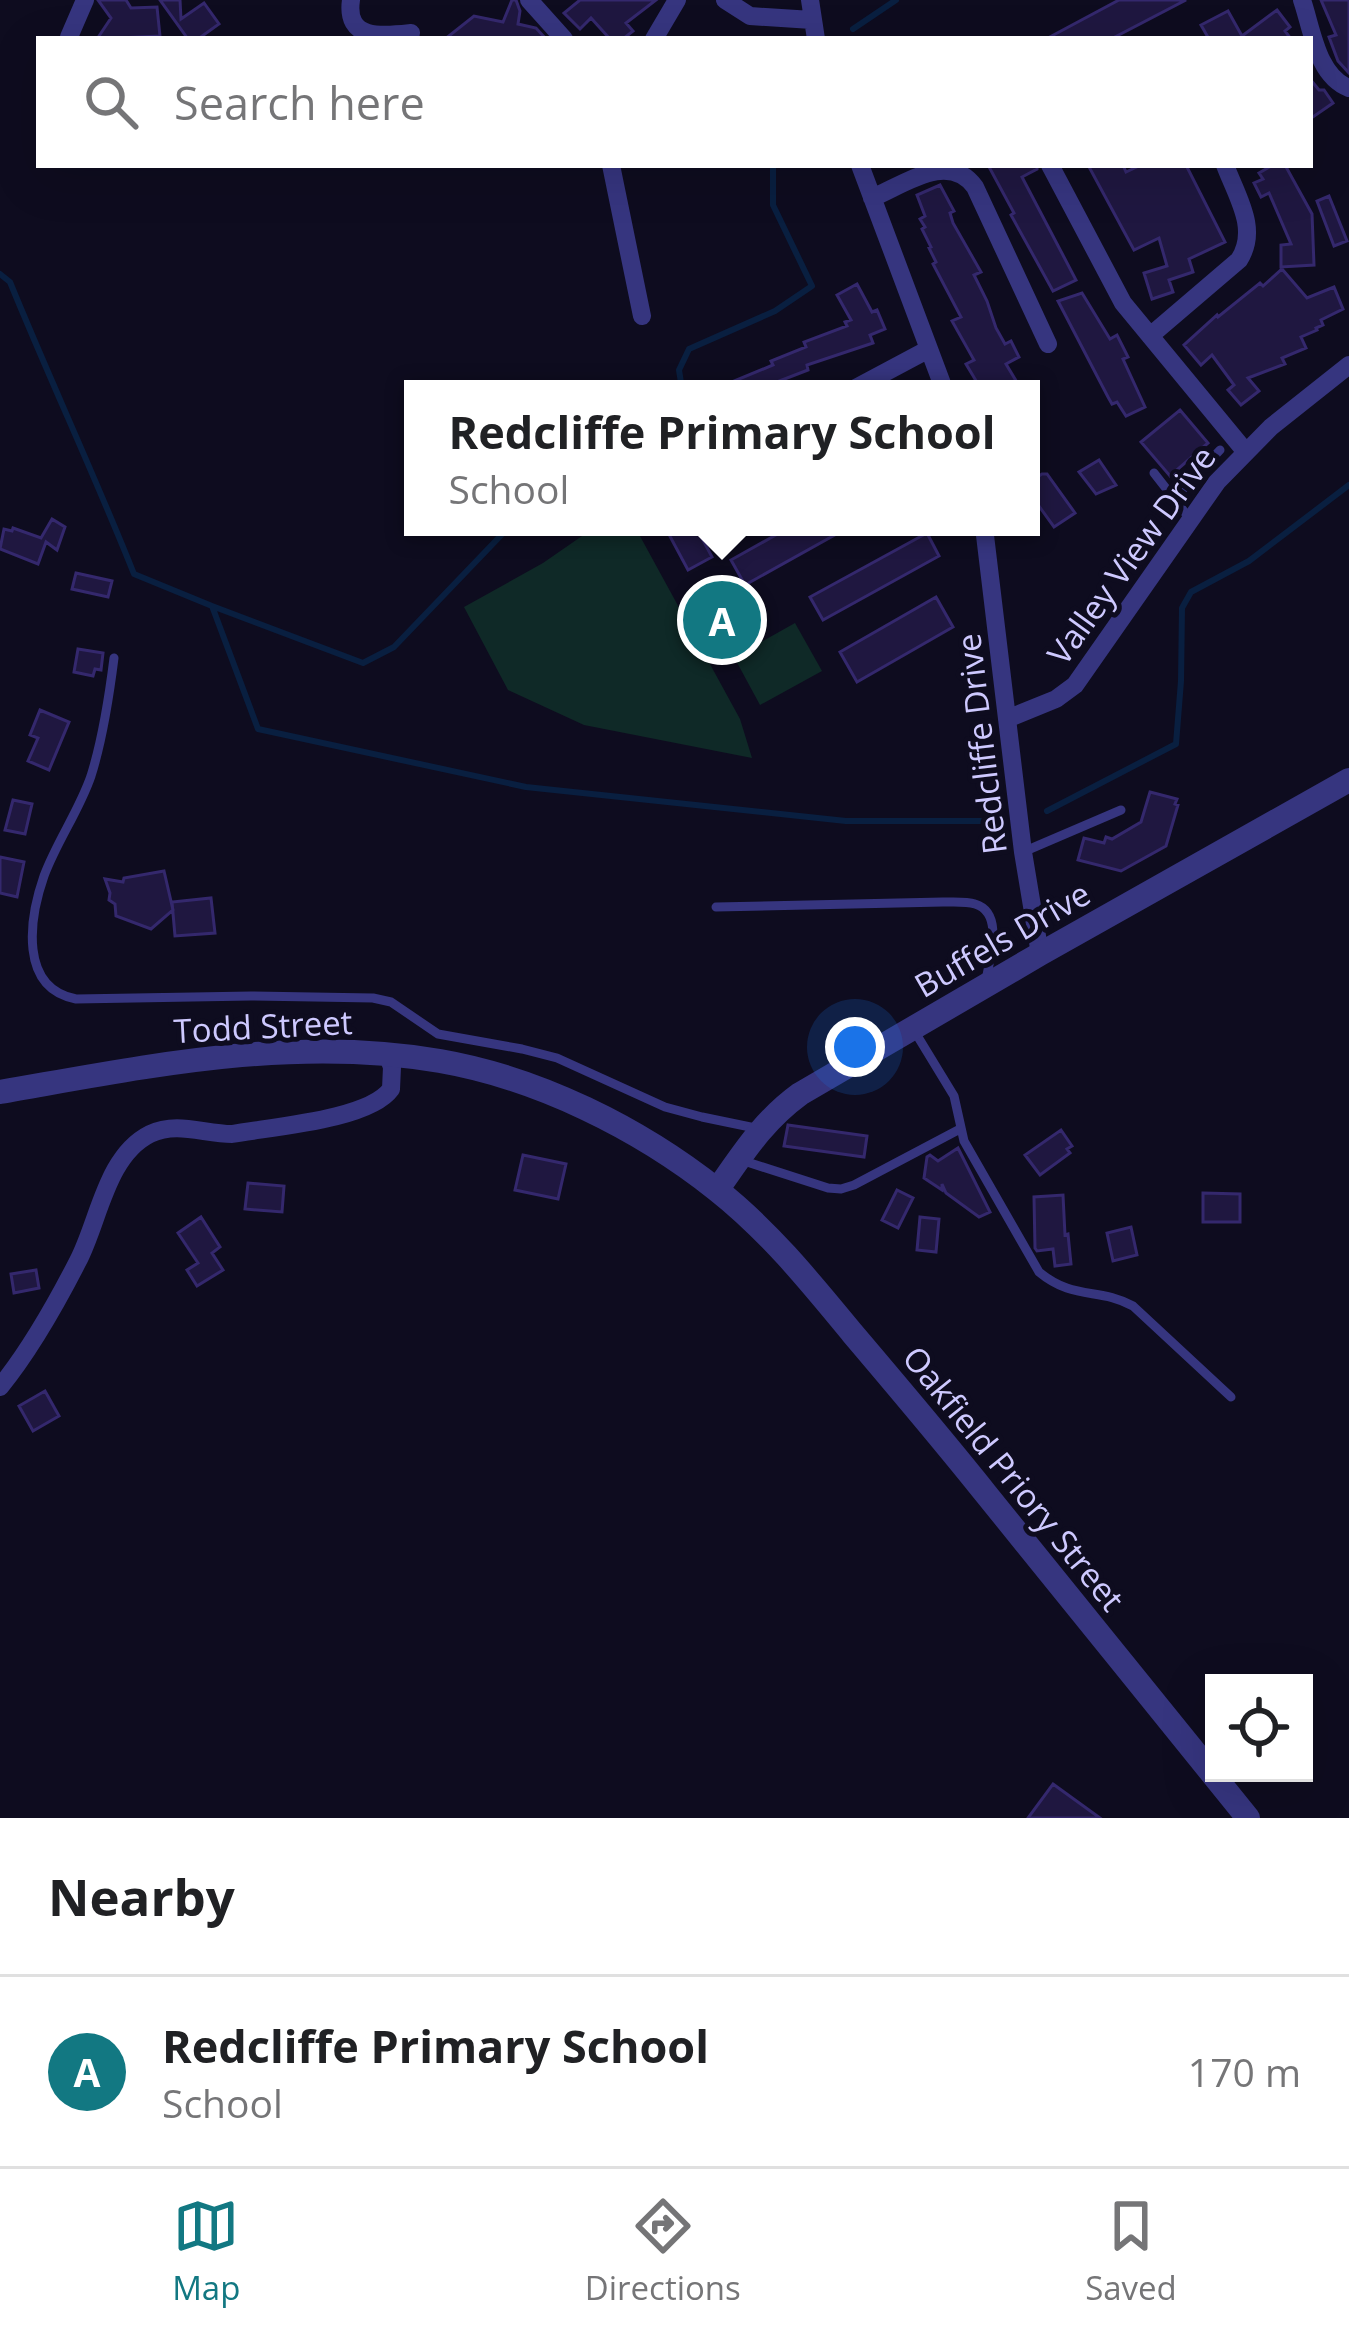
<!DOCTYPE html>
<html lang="en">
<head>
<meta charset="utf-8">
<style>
  body { margin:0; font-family:"Open Sans",sans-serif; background:#f6f6f6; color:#202124 }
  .controls { position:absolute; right:36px; bottom:36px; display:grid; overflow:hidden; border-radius:0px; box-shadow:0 12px 48px #0002 }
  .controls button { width:108px; height:108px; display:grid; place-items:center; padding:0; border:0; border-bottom:3px solid #e0e0e0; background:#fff; color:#202124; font:60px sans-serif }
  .you { position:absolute; left:855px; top:1047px; width:42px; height:42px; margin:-30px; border:9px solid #fff; border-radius:50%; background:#1a73e8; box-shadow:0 0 0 18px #1a73e833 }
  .badge { display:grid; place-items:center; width:78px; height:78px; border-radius:50%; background:#127882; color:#fff; font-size:39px; font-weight:700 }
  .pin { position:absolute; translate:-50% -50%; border:6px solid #fff; box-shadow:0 3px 12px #0006 }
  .popup { position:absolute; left:404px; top:380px; width:636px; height:156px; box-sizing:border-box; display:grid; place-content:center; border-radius:0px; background:#fff; filter:drop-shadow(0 3px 9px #0005); font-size:39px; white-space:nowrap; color:#757577 }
  .popup b { font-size:45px; color:#202124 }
  .popup::after { content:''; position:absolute; left:50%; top:100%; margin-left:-24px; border:24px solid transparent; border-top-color:#fff }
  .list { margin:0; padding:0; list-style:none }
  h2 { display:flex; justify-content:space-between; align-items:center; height:156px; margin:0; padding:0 48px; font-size:51px }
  h2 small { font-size:39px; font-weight:400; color:#757577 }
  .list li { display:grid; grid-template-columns:78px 1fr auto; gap:36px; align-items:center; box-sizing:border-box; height:192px; padding:0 48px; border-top:3px solid #e0e0e0 }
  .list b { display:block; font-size:45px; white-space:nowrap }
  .list p { margin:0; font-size:39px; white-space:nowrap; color:#757577 }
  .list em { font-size:39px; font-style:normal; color:#757577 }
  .icon { flex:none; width:66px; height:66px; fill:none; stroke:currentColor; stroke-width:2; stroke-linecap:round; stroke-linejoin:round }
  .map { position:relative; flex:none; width:1349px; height:1818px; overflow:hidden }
  .search { position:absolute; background:#fff; box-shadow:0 12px 48px #0002; left:36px; right:36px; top:36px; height:132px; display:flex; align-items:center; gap:30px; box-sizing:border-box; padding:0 42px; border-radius:0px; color:#757577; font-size:45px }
  .sheet { height:348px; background:#fff }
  nav { display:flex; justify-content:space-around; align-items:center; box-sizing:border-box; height:168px; border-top:3px solid #e0e0e0; background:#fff; font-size:33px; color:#757577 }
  nav a { display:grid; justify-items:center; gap:6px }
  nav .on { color:#127882 }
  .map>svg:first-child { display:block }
  .green { fill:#0f2927 }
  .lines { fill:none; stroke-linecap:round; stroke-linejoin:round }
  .stream { stroke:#091f40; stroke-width:6 }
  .building { fill:#1f1740; stroke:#34286d; stroke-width:3 }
  .service { stroke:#36357f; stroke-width:9 }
  .minor { stroke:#36357f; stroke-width:18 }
  .tertiary { stroke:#36357f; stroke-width:24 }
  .labels { text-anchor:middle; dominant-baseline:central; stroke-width:10; stroke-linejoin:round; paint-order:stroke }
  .street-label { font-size:33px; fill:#cec9ff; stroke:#0e0c1f }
</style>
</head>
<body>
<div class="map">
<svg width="1349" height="1818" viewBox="0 0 1349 1818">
  <rect width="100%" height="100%" fill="#0e0c1f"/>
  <path class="green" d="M595 527H635L740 719 752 758 584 725 508 690 464 607 543 563Z
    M795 623 822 671 760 705 734 657Z"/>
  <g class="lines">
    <path class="stream" d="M853 29 896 0
      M0 274 10 282C50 380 95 476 134 574L212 606 258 729 526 787 846 821H991
      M682 389 679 370 689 349 775 311 812 286 773 205V165
      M212 606 363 663 394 647 509 527
      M1047 811 1176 744 1181 681 1182 608 1191 592 1249 561 1349 485"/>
  </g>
  <path class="building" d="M98 0H126L131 8 157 7 160 36 97 39 111 18Z
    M160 0H180L181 19 204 3 219 24 198 39H188Z
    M512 0H516L520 11 518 24 536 28 546 39H445L474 16 503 22Z
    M580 0H656L626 23 633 31 623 39H610L591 18 580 29 564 13Z
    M1119 0H1186L1111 39H1046Z
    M1321 0H1349V73L1338 61 1329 37 1336 35Z
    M1277 10 1290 27 1285 31 1291 39H1209L1201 25 1228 11 1242 36Z
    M1310 79 1319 90H1324L1333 103 1310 119Z
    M988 165H1037V169L1022 177 1076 280 1053 291 1011 215 1014 213Z
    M1088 165H1123L1126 172 1141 165H1186L1225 242 1189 259 1193 272 1169 280 1173 292 1152 299 1144 273 1167 266 1159 238 1134 250Z
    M1273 165H1285L1312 214 1314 265 1281 267V245L1291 244 1269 193 1261 197 1254 183 1263 179 1259 173Z
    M940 185 954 211 950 213 953 223 981 272 974 275 987 301 996 328 1005 344 1011 341 1019 357 1006 364 1021 389H981L966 364 974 360 952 321 961 317 933 264 936 262 929 248 931 247 922 229 925 227 920 219 925 216 917 195Z
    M1329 196 1347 241 1334 246 1317 201Z
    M1282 269 1307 298 1334 287 1343 309 1321 320 1323 325 1316 328 1317 330 1301 337 1306 348 1282 358 1285 364 1248 378 1259 391 1241 405 1228 390 1234 385 1212 355 1201 365 1184 345 1217 315 1218 317 1260 283 1263 286Z
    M857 284 872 312 877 310 885 329 870 335 873 343 807 365 808 370 769 385 770 389H715L773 365 771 361 806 347 804 342 847 326 845 322 851 320 837 295Z
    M1082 293 1110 339 1117 335 1128 357 1123 359 1145 407 1126 416 1117 402 1112 404 1108 397 1058 301Z
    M1180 410 1208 443 1170 476 1141 442Z
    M1099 460 1116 485 1096 494 1079 472Z
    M1042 474H1047L1075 513 1054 527 1031 495V481Z
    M52 519 65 527 57 550 46 542 38 564 0 549 4 529 12 531 13 528 41 538Z
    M665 527H696L712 557 688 570Z
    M790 527H849L745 585 731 560Z
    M927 533 939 556 823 620 810 597Z
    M76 573 112 581 108 597 72 589Z
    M733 590 756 637 733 649 709 603Z
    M936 597 953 627 857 682 840 652Z
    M78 649 103 653 101 670 95 669 93 676 74 672Z
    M40 710 69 722 49 770 28 761 38 738 30 735Z
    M1150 792 1177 799 1175 804 1178 805 1166 846 1121 871 1078 860 1084 838 1104 843 1106 837 1112 839 1141 822Z
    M13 800 32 804 25 834 5 830Z
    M0 857 24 862 17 897 0 893Z
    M164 871 173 910 151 929 116 916 115 904 109 900 110 893 105 879 123 882 124 878Z
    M211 898 215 933 175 936 172 902Z
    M788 1125 867 1136 864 1157 784 1146Z
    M1061 1130 1072 1146 1067 1149 1070 1153 1040 1175 1025 1155Z
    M958 1148 990 1212 979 1217 946 1193 942 1184V1190L924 1178 927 1157 930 1155 938 1161Z
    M523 1155 566 1164 558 1199 515 1190Z
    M248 1183 284 1186 282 1212 245 1209Z
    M897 1190 913 1198 898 1228 882 1220Z
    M1203 1193 1240 1194V1222H1203Z
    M1063 1195 1065 1235 1068 1234 1071 1264 1055 1266 1053 1249 1037 1251 1035 1248 1034 1197Z
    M201 1217 220 1247 212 1253 223 1270 197 1286 187 1270 198 1263 178 1233Z
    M920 1217 939 1219 936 1252 917 1250Z
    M1131 1227 1137 1255 1113 1261 1107 1233Z
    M36 1270 39 1288 14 1293 11 1274Z
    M45 1391 59 1416 33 1431 19 1406Z
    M1053 1784 1100 1818H1028Z"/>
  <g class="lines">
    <path class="service" d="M1154 473 1190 519
      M1174 499 1220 450
      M114 658C109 698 103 738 91 776 79 811 57 841 44 876 29 919 19 988 76 999L251 996 373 998 391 1002 438 1034 522 1049 557 1058 665 1107 702 1117 760 1129
      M1023 852 1121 810
      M716 907 943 902C953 902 966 901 975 904 1005 913 989 959 986 981
      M915 1032 954 1096 964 1141 1039 1272C1074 1301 1099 1287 1133 1306L1231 1397
      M744 1161 828 1188 841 1189 854 1185 960 1129"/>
    <path class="minor" d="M351 0C345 41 383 36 411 33
      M529 0 564 39
      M725 0 750 16 812 20
      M810 0 816 39
      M1302 0C1312 29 1317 76 1349 88
      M69 37 85 0
      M654 39 677 0
      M611 165 642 316
      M860 165 944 389
      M1050 165 1123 303 1245 451
      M872 198C905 184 949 151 975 187L1048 344
      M1150 336 1239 260C1259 229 1237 197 1225 165
      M854 389 929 349
      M984 527 1023 852 1040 954
      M1007 719 1056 699 1075 685 1217 482 1271 427 1349 365
      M0 1387C31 1349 56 1304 78 1261 99 1221 106 1156 150 1134 177 1121 204 1134 232 1134 270 1127 369 1120 391 1089L392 1067 387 1054"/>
    <path class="tertiary" d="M0 1092C145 1067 292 1035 440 1061 538 1078 639 1128 717 1190 769 1231 811 1283 853 1334 898 1387 943 1440 986 1494 1073 1602 1161 1710 1248 1818
      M717 1190C744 1152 763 1121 800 1094L1040 954 1349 780"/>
  </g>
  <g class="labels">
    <g class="street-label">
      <text transform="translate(1131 555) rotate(-54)">Valley View Drive</text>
      <text transform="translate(981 744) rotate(-97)">Redcliffe Drive</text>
      <text transform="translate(1002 939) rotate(-30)">Buffels Drive</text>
      <text transform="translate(263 1026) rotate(-3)">Todd Street</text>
      <text transform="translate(1014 1478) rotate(51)">Oakfield Priory Street</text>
    </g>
  </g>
</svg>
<div class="controls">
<button><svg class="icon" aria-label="locate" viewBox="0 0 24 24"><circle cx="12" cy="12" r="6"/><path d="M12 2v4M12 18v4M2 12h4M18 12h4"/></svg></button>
</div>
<div class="you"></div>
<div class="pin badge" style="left:722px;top:620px">A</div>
<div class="popup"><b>Redcliffe Primary School</b>School</div>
<div class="search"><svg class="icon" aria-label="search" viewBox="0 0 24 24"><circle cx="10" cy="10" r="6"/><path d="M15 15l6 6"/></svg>Search here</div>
</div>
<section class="sheet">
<h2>Nearby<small></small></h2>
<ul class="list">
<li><span class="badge">A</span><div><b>Redcliffe Primary School</b><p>School</p></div><em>170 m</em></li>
</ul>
</section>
<nav>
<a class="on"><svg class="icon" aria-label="map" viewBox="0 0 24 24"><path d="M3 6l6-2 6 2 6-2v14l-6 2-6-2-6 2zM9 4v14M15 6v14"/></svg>Map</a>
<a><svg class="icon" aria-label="directions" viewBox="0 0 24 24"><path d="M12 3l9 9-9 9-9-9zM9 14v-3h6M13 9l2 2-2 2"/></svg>Directions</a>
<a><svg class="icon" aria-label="saved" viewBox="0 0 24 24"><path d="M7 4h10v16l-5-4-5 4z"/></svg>Saved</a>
</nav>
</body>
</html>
